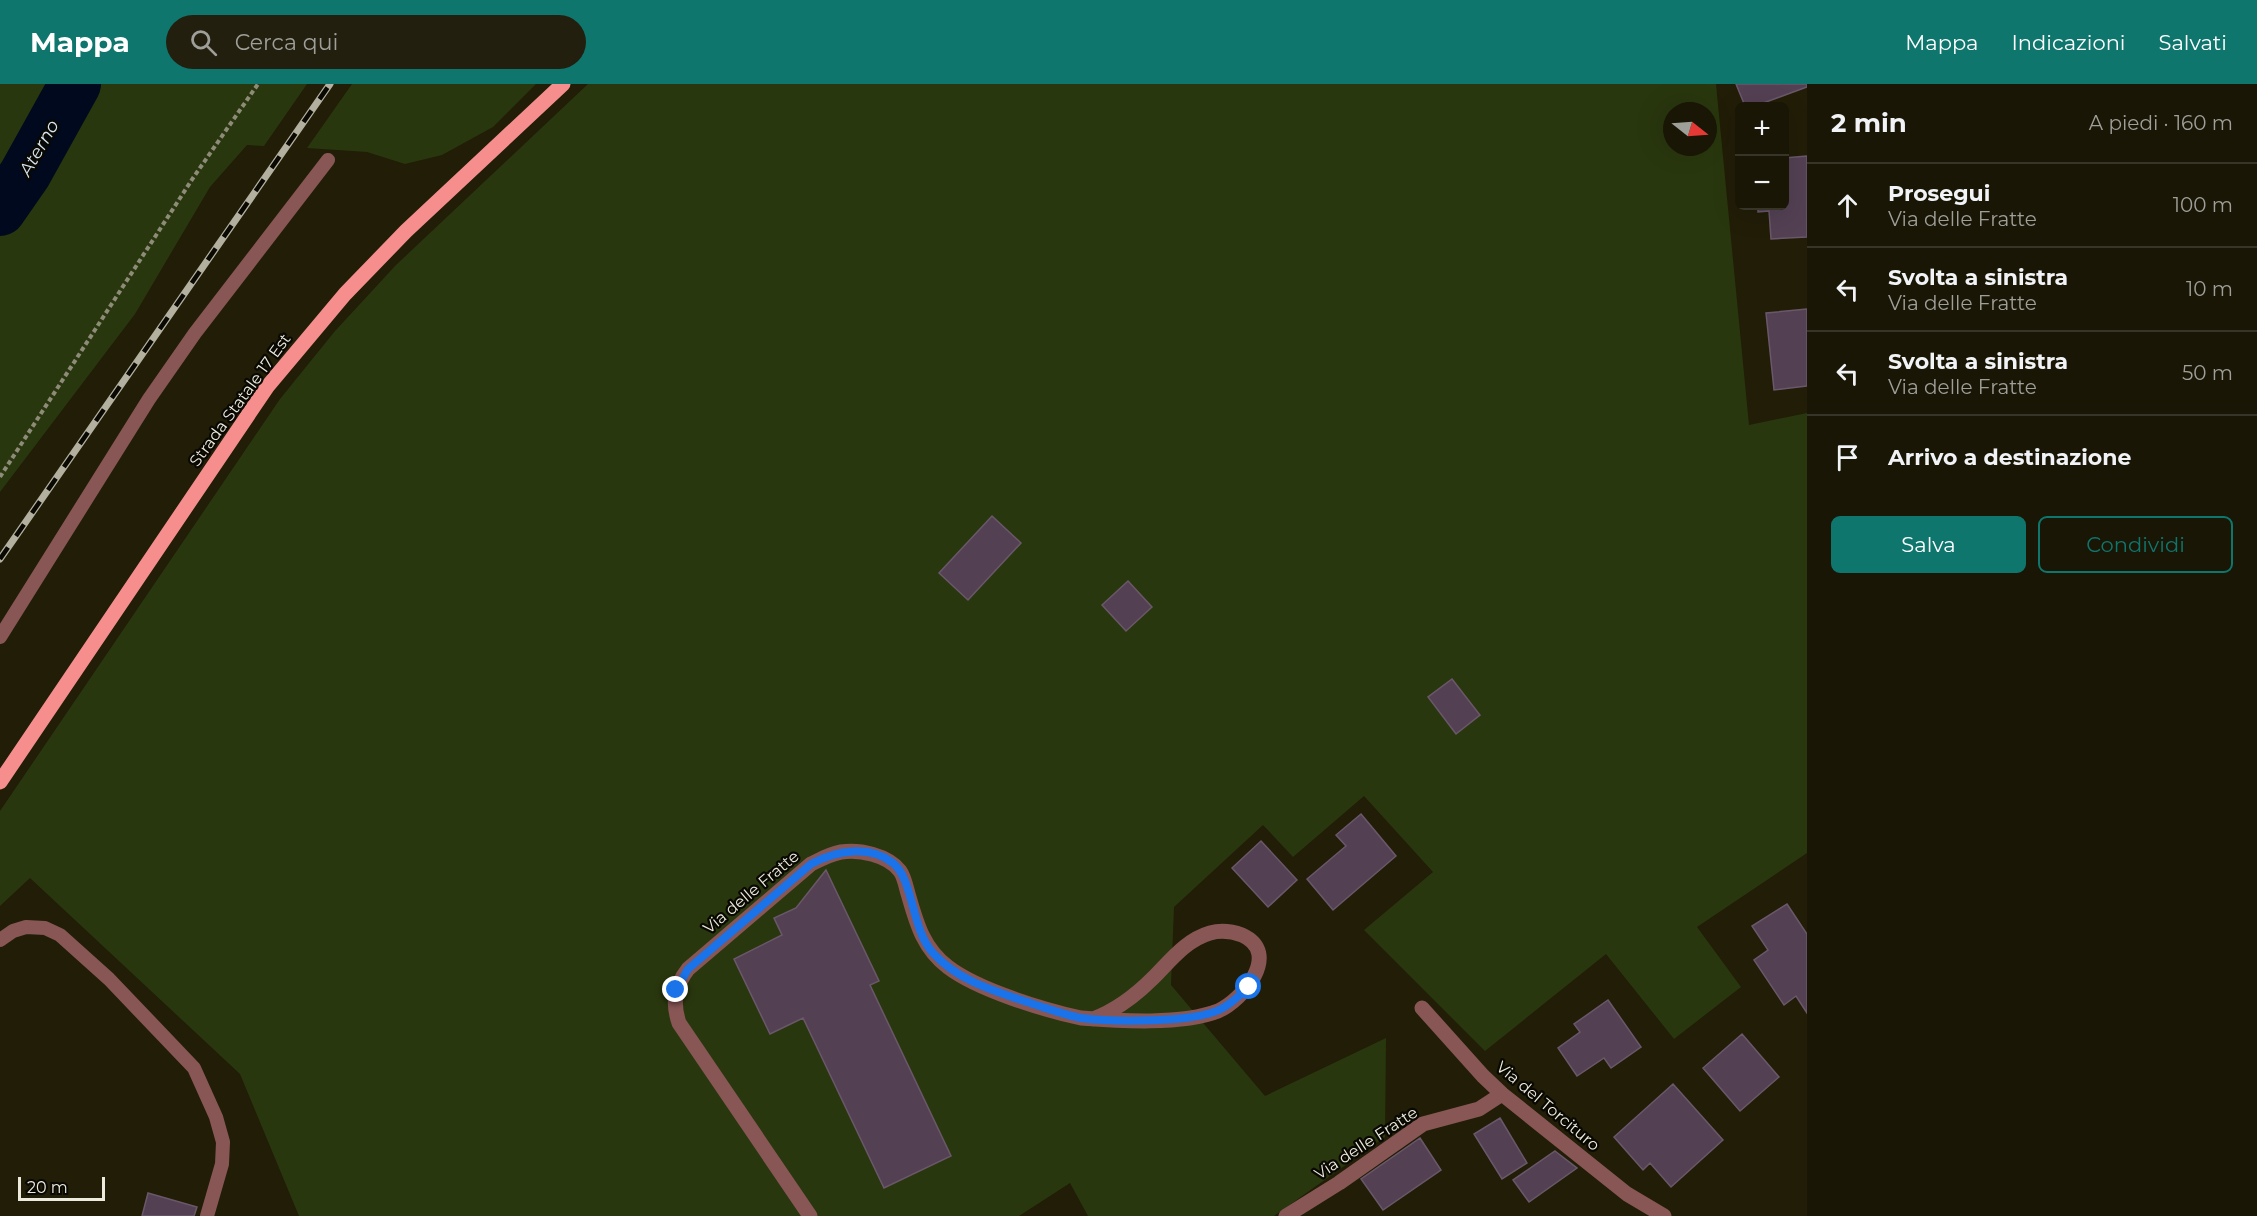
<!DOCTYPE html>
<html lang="it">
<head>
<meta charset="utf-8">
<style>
  body { margin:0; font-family:Montserrat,sans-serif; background:#221f0f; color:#f1f3f6 }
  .controls { position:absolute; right:18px; top:18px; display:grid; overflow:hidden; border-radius:9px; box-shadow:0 6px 24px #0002 }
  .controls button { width:54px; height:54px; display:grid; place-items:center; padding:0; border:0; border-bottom:2px solid #373527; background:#191605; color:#f1f3f6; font:30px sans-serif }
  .compass { position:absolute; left:1663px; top:18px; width:54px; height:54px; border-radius:50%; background:#191605; box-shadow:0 6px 24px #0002; rotate:107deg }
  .scale { position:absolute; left:18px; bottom:15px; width:87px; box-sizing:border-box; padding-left:6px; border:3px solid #edebdd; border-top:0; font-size:16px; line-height:21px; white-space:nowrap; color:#edebdd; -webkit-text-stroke:4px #090802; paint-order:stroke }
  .stop { position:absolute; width:18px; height:18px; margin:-14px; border:4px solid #1a73e8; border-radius:50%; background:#fff }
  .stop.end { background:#1a73e8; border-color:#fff; box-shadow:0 2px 6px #0008 }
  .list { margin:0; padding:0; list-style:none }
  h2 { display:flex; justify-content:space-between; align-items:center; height:78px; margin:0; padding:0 24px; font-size:26px }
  h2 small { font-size:20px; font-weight:400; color:#9f9f9a }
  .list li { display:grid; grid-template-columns:39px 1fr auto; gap:18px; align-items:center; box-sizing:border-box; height:84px; padding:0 24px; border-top:2px solid #373527 }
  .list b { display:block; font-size:22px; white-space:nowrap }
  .list p { margin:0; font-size:20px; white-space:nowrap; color:#9f9f9a }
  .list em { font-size:20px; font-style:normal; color:#9f9f9a }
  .actions { display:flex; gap:12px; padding:18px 24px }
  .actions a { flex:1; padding:14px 0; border:2px solid #0f766e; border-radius:9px; text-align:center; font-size:21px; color:#0f766e }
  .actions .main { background:#0f766e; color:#fff }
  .icon { flex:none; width:33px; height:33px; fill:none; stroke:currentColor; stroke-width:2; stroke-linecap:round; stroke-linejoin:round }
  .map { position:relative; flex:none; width:1807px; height:1132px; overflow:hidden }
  header { display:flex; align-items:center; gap:36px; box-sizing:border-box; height:84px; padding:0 30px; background:#0f766e; color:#fff }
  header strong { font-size:28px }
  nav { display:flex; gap:33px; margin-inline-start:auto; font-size:21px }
  .search { width:420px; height:54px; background:#221f0f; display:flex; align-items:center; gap:15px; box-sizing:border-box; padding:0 21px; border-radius:33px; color:#9f9f9a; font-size:22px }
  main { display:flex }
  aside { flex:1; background:#191605 }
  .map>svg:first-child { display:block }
  .green { fill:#29370e; fill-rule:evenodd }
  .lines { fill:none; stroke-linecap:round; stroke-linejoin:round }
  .river { stroke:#00091d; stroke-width:52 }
  .building { fill:#534153; stroke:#6a586a; stroke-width:1.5 }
  .path { stroke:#8e8b79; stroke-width:4; stroke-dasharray:4.5 3; stroke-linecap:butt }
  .lane { stroke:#885655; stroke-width:14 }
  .street { stroke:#885655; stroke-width:15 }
  .primary { stroke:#f58e8d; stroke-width:15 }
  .rail-casing { stroke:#b3b0a0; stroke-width:7 }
  .rail { stroke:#090802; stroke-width:4.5; stroke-dasharray:14; stroke-linecap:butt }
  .route { stroke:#1a73e8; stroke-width:8 }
  .labels { text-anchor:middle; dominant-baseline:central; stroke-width:4.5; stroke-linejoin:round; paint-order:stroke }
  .street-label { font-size:16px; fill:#edebdd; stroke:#090802 }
  .water-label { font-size:18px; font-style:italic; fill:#d7e5f2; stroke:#090802 }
</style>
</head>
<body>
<header>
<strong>Mappa</strong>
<div class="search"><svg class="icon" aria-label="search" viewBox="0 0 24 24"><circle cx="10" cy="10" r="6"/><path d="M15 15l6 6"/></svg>Cerca qui</div>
<nav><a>Mappa</a><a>Indicazioni</a><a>Salvati</a></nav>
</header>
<main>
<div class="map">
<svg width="1807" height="1132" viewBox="0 0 1807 1132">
  <rect width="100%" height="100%" fill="#211d07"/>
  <path class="green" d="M0 0H307L264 62 247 61 210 103 135 230 0 408Z
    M352 0H536L493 43 442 71 405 80 367 68 307 64Z
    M588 0H1716L1749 341 1807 329V769L1697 843 1741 903 1674 955 1606 870 1485 967 1364 846 1433 788 1364 712 1293 773 1263 741 1174 823 1171 901 1265 1012 1386 954 1385 1053 1274 1132H1088L1070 1099 1019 1132H299L240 990 30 794 0 822V727L280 315 335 247 396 181ZM1672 27H1708V63H1672Z"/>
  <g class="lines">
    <path class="river" d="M0 126 25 90 75 0"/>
  </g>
  <path class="building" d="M1736 0H1807V3L1755 22H1745Z
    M1807 72V153L1771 155 1769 127 1758 128V122H1784V74Z
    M1807 225V302L1774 306 1766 229Z
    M992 432 1021 459 968 516 939 489Z
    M1128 497 1152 523 1126 547 1102 521Z
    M1452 595 1480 631 1456 650 1428 613Z
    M1361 730 1396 772 1333 826 1307 795 1346 762 1336 751Z
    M1261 757 1297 796 1268 823 1232 784Z
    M826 786 879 897 870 901 951 1072 884 1104 803 934 770 950 734 875 782 851 774 834 796 824Z
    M1787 820 1807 850V929L1796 912 1784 921 1754 876 1768 866 1752 842Z
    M1608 916 1641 963 1611 984 1604 974 1577 992 1558 964 1580 948 1574 940Z
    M1742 950 1779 993 1740 1027 1703 984Z
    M1673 1000 1723 1056 1671 1103 1650 1079 1643 1086 1614 1053Z
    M1500 1034 1527 1079 1502 1095 1474 1050Z
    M1420 1054 1441 1086 1383 1126 1361 1095Z
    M1555 1067 1577 1084 1529 1118 1513 1096Z
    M148 1109 197 1123 194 1132H142Z"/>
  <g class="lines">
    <path class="path" d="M0 393 193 94 258 0"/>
    <path class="lane" d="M0 553 149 315 195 249 328 76
      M0 856 13 847 26 843 45 844 60 851 109 895 194 984 216 1033 223 1058 222 1080 207 1132"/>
    <path class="street" d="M1422 924 1483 992 1502 1010 1627 1110 1664 1132
      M810 1132 679 939C672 918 675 902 688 885L811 780C821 775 830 770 841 768 859 765 888 771 900 787 905 794 906 804 909 813 917 841 924 865 948 883 978 906 1044 926 1081 934 1120 937 1182 941 1218 927 1243 916 1282 869 1242 851 1231 847 1221 846 1210 849 1186 856 1171 876 1153 894 1136 911 1117 926 1093 935
      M1286 1132 1339 1099 1423 1040 1479 1025 1502 1010"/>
    <path class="primary" d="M0 698 267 303 345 210 406 147 563 0"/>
    <g class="rail-casing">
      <path id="rail" d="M0 475 330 0"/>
    </g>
    <use href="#rail" class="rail"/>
  </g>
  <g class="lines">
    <path class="route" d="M676 906 688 885 811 780C835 767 869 760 893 779 914 796 911 845 933 869 959 898 998 908 1033 920 1049 925 1065 931 1081 934 1112 938 1194 939 1221 925 1231 920 1240 911 1249 903"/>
  </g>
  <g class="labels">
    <g class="street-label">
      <text transform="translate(240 316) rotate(-54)">Strada Statale 17 Est</text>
      <text transform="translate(751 808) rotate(-40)">Via delle Fratte</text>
      <text transform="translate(1548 1022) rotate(40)">Via del Torcituro</text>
      <text transform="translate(1366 1059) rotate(-33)">Via delle Fratte</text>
    </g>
    <g class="water-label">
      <text transform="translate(39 64) rotate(-60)">Aterno</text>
    </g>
  </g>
</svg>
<div class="controls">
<button>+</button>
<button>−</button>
</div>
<svg class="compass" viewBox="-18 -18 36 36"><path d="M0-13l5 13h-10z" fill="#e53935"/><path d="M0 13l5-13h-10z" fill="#9f9f9a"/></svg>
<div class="scale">20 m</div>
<div class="stop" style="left:1249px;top:903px"></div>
<div class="stop end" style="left:676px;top:906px"></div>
</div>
<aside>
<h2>2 min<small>A piedi · 160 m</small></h2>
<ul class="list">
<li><svg class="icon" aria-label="ahead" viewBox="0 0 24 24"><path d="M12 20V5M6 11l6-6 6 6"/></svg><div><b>Prosegui</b><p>Via delle Fratte</p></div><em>100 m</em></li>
<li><svg class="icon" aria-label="left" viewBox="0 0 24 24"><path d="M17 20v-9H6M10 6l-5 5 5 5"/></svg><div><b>Svolta a sinistra</b><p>Via delle Fratte</p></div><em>10 m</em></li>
<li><svg class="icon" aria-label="left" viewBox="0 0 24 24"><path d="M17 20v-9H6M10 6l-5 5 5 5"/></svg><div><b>Svolta a sinistra</b><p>Via delle Fratte</p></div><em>50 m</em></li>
<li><svg class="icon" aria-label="arrive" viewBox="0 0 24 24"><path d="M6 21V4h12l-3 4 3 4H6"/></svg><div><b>Arrivo a destinazione</b></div></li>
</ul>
<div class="actions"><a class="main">Salva</a><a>Condividi</a></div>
</aside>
</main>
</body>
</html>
